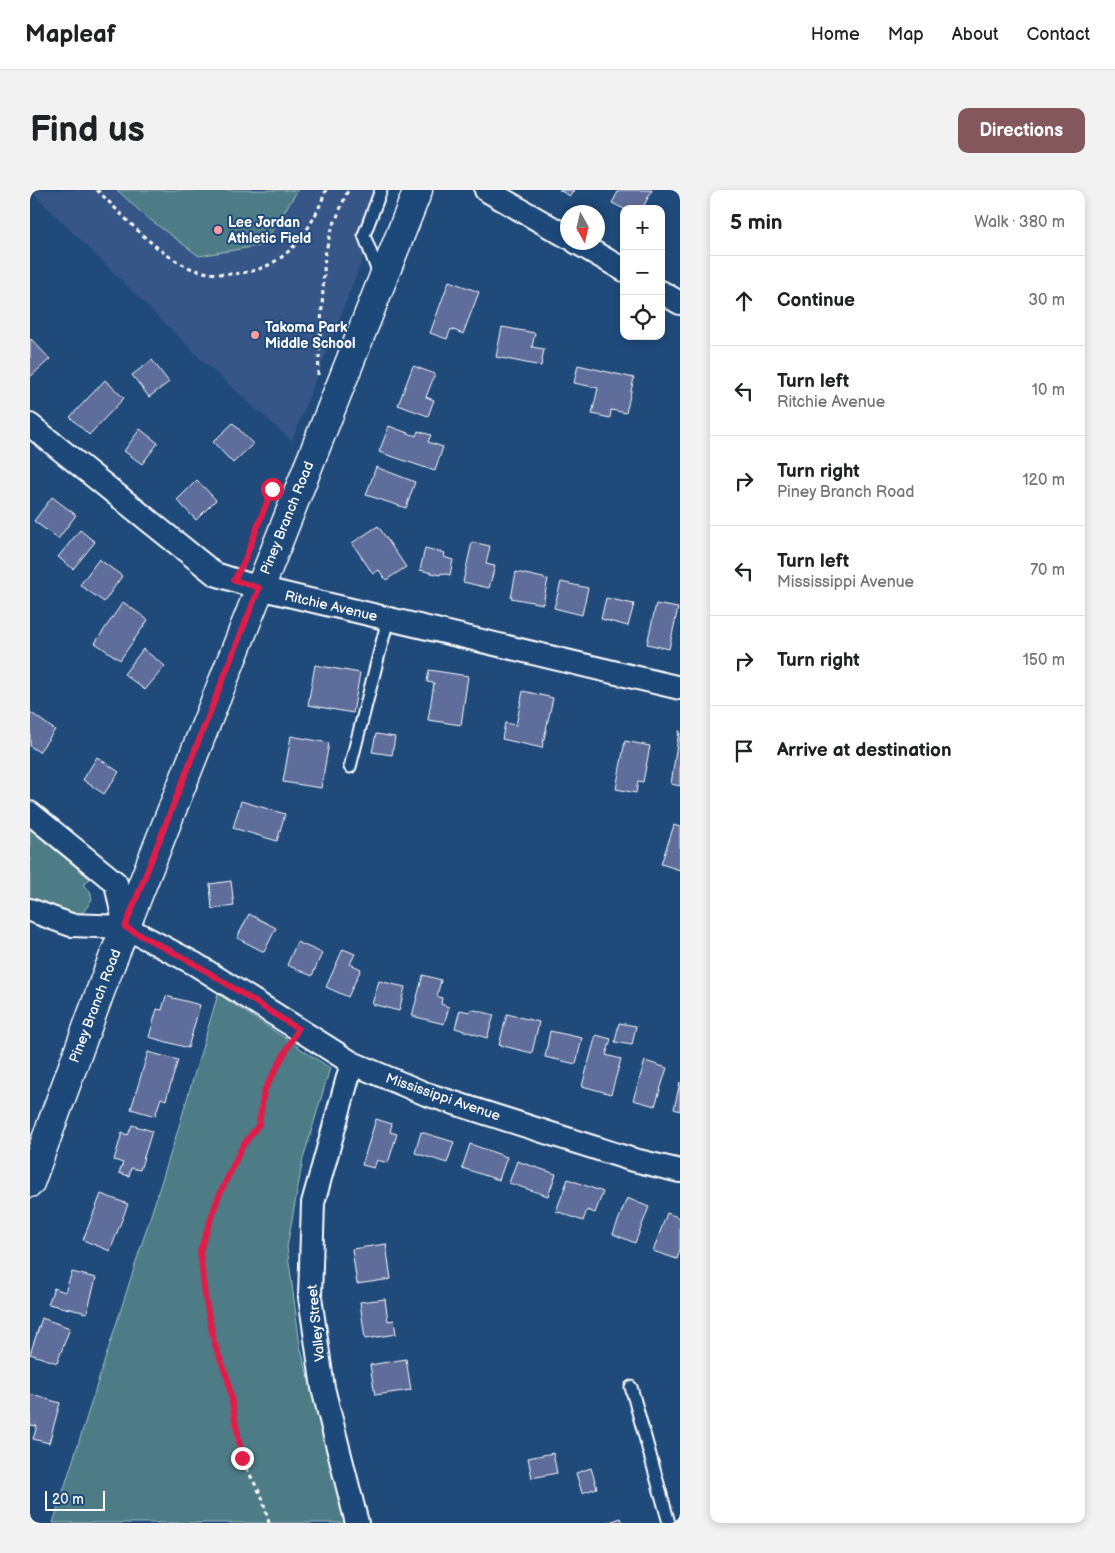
<!DOCTYPE html>
<html lang="en">
<head>
<meta charset="utf-8">
<style>
  body { margin:0; font-family:"Balsamiq Sans",sans-serif; background:#f2f2f2; color:#202124 }
  .controls { position:absolute; right:15px; top:15px; display:grid; overflow:hidden; border-radius:10px; box-shadow:0 2px 8px #0003 }
  .controls button { width:45px; height:45px; display:grid; place-items:center; padding:0; border:0; border-bottom:1px solid #e0e0e0; background:#fff; color:#202124; font:25px sans-serif }
  .compass { position:absolute; left:530px; top:15px; width:45px; height:45px; border-radius:50%; background:#fff; box-shadow:0 2px 8px #0003; rotate:172deg }
  .scale { position:absolute; left:15px; bottom:12px; width:60px; box-sizing:border-box; padding-left:5px; border:2px solid #fff; border-top:0; font-size:14px; line-height:18px; white-space:nowrap; color:#fff; -webkit-text-stroke:4px #1f4a7a; paint-order:stroke }
  .stop { position:absolute; width:15px; height:15px; margin:-11px; border:4px solid #e11d48; border-radius:50%; background:#fff }
  .stop.end { background:#e11d48; border-color:#fff; box-shadow:0 1px 5px #0008 }
  .list { margin:0; padding:0; list-style:none }
  h2 { display:flex; justify-content:space-between; align-items:center; height:65px; margin:0; padding:0 20px; font-size:21px }
  h2 small { font-size:16px; font-weight:400; color:#757577 }
  .list li { display:grid; grid-template-columns:32px 1fr auto; gap:15px; align-items:center; box-sizing:border-box; height:90px; padding:0 20px; border-top:1px solid #e0e0e0 }
  .list b { display:block; font-size:19px; white-space:nowrap }
  .list p { margin:0; font-size:16px; white-space:nowrap; color:#757577 }
  .list em { font-size:16px; font-style:normal; color:#757577 }
  .icon { flex:none; width:28px; height:28px; fill:none; stroke:currentColor; stroke-width:2; stroke-linecap:round; stroke-linejoin:round }
  .map { position:relative; flex:none; width:650px; height:1333px; overflow:hidden; border-radius:10px }
  header { display:flex; align-items:center; gap:30px; box-sizing:border-box; height:70px; padding:0 25px; background:#fff; border-bottom:1px solid #e0e0e0 }
  header strong { font-size:24px }
  nav { display:flex; gap:28px; margin-inline-start:auto; font-size:18px }
  .intro { display:flex; align-items:center; justify-content:space-between; box-sizing:border-box; height:120px; padding:0 30px }
  h1 { margin:0; font-size:35px }
  .button { padding:12px 22px; border-radius:10px; background:#84575d; color:#fff; font-size:18px; font-weight:700 }
  main { display:flex; gap:30px; padding:0 30px }
  aside { flex:1; background:#fff; border-radius:10px; box-shadow:0 2px 8px #0003 }
  .map>svg:first-child { display:block }
  .built { fill:#365786 }
  .green { fill:#4e7c86; stroke:#a6bec2 }
  .building { fill:#5e6d9a; stroke:#fff }
  .lines { fill:none; stroke-linecap:round; stroke-linejoin:round }
  .lane-casing { stroke:#fff; stroke-width:15 }
  .street-casing { stroke:#fff; stroke-width:26 }
  .secondary-casing { stroke:#fff; stroke-width:31 }
  .path { stroke:#fff; stroke-width:3; stroke-dasharray:4 4; stroke-linecap:butt }
  .lane { stroke:#1f4a7a; stroke-width:11 }
  .street { stroke:#1f4a7a; stroke-width:22 }
  .secondary { stroke:#1f4a7a; stroke-width:28 }
  .route { stroke:#e11d48; stroke-width:6 }
  .poi-dot { fill:#ff9aa2; stroke:#1f4a7a; stroke-width:2 }
  .labels { text-anchor:middle; dominant-baseline:central; stroke-width:4; stroke-linejoin:round; paint-order:stroke }
  .poi-label { font-size:14px; font-weight:bold; fill:#fff; stroke:#1f4a7a; text-anchor:start }
  .street-label { font-size:14px; fill:#fff; stroke:#1f4a7a }
</style>
</head>
<body>
<header>
<strong>Mapleaf</strong>
<nav><a>Home</a><a>Map</a><a>About</a><a>Contact</a></nav>
</header>
<div class="intro"><h1>Find us</h1><a class="button">Directions</a></div>
<main>
<div class="map">
<svg width="650" height="1333" viewBox="0 0 650 1333">
  <rect width="100%" height="100%" fill="#1f4a7a"/>
  <filter id="ink" filterUnits="userSpaceOnUse"><feTurbulence type="fractalNoise" baseFrequency=".02" numOctaves="2"/><feDisplacementMap in="SourceGraphic" scale="10" xChannelSelector="R" yChannelSelector="G"/><feConvolveMatrix kernelMatrix="1 2 1 2 8 2 1 2 1" color-interpolation-filters="sRGB"/></filter>
  <g filter="url(#ink)">
    <path class="built" d="M0 0H359L262 251 176 174Z"/>
    <path class="green" d="M87 0H268L233 55 169 66 114 25Z
      M0 639 60 689 53 695 60 701 62 709C49 733 28 744 0 733Z
      M188 804 300 878 273 969 257 1057 270 1155 315 1333H23L147 943Z"/>
    <path class="building" d="M529 0H544L540 6Z
      M589 0H622L612 19H594L582 13Z
      M419 91 449 102 433 144 421 139 417 149 400 143Z
      M472 137 505 143 502 157 514 159 511 176 466 167Z
      M1 149 20 169 0 187V150Z
      M122 170 139 192 119 207 102 185Z
      M548 175 604 188 596 223 581 220 580 228 562 224 568 198 544 193Z
      M383 176 405 184 396 207 404 210 398 226 368 215Z
      M75 190 94 208 59 245 40 227Z
      M203 233 223 254 203 273 183 252Z
      M359 236 386 246 388 241 401 245 398 252 413 257 405 281 349 262Z
      M110 239 128 253 112 274 94 261Z
      M346 277 385 292 376 318 336 305Z
      M167 290 186 310 166 330 147 310Z
      M22 307 46 325 28 349 4 331Z
      M348 336 376 377 356 390 349 380 343 384 322 353Z
      M50 340 65 352 43 379 28 367Z
      M442 352 460 356 456 374 465 376 459 398 433 392Z
      M395 358 415 363 414 367 423 370 420 385 411 383 410 385 390 380Z
      M69 369 92 386 74 412 50 395Z
      M486 382 518 389 513 414 481 408Z
      M531 392 558 398 552 425 524 418Z
      M576 408 604 414 598 436 571 429Z
      M93 412 118 430 90 470 65 453Z
      M626 414 648 418 639 459 617 454Z
      M113 459 135 476 115 500 94 484Z
      M285 475 330 483 323 523 278 515Z
      M399 480 438 486 431 535 398 530 404 493 397 492Z
      M493 501 523 508 512 558 472 549 475 533 486 535Z
      M0 522 25 540 9 562 0 556Z
      M649 541H650V596L641 594Z
      M346 544 365 547 362 565 342 562Z
      M261 546 299 553 291 598 253 592Z
      M595 551 620 556 613 592 608 591 606 603 586 599Z
      M67 567 89 582 74 604 53 590Z
      M211 611 255 624 247 651 203 638Z
      M644 635 650 637V680L631 674Z
      M201 691 204 716 182 719 180 694Z
      M219 724 246 738 234 762 207 748Z
      M267 752 292 763 282 786 257 775Z
      M313 759 325 764 320 774 331 779 318 807 296 797Z
      M393 785 411 790 407 806 412 808 411 814 419 817 414 834 382 826Z
      M349 791 375 797 369 821 342 814Z
      M136 806 170 815 158 858 119 847 127 819 132 820Z
      M441 819 464 825 457 848 425 838 430 820 440 822Z
      M477 824 509 832 502 863 469 855Z
      M589 833 606 836 602 855 585 852Z
      M520 841 552 848 546 874 515 867Z
      M566 845 581 849 576 865 591 869 581 904 552 896Z
      M118 862 148 870 136 910 131 908 125 926 101 919Z
      M615 871 637 878 625 916 603 910Z
      M650 892V921L644 919Z
      M346 929 362 934 360 942 367 944 358 973 347 970 344 978 332 975Z
      M102 935 122 941 110 980 101 978 99 986 89 983 93 973 84 970 92 943 98 945Z
      M391 942 424 952 417 973 385 963Z
      M440 954 477 967 469 990 432 978Z
      M487 971 526 984 518 1006 479 993Z
      M538 989 573 1002 565 1023 557 1020 553 1031 526 1021Z
      M71 1004 98 1014 80 1061 53 1050Z
      M597 1008 619 1017 605 1053 583 1044Z
      M637 1023 650 1028V1060L647 1069 623 1061Z
      M356 1054 361 1089 327 1094 322 1059Z
      M42 1082 66 1088 57 1123 18 1114 24 1098 35 1102Z
      M355 1109 358 1131 364 1130 366 1144 335 1149 330 1112Z
      M12 1128 40 1138 27 1173 0 1164Z
      M376 1169 381 1200 345 1205 340 1175Z
      M0 1204 30 1213 19 1253 3 1249 7 1236 0 1235Z
      M523 1263 527 1283 502 1288 498 1268Z
      M561 1278 567 1298 552 1303 546 1283Z
      M591 1328 593 1333H576Z"/>
    <g class="lines">
      <g class="lane-casing">
        <path id="lane" d="M350 87 334 45 351 0
          M320 577 358 429
          M601 1197 639 1333"/>
      </g>
      <g class="street-casing">
        <path id="street" d="M456 0 538 47
          M546 52 594 80
          M631 102 650 113
          M0 235 185 384 229 398 650 498
          M0 623 86 693 95 737 165 774 322 873 396 904 600 969 650 981
          M0 720 41 735 95 737
          M322 873 283 1013 280 1107 293 1198 327 1333"/>
      </g>
      <g class="secondary-casing">
        <path id="secondary" d="M0 993 76 786 388 0"/>
      </g>
      <path class="path" d="M67 0C95 27 124 62 160 78 173 83 184 84 197 84 251 84 279 47 296 0
        M288 185 295 65 300 44 318 0
        M239 1333 232 1307 211 1268 198 1190 184 1152 175 1106 170 1061 188 1009 212 957 229 934 234 901 258 857"/>
      <use href="#lane" class="lane"/>
      <use href="#street" class="street"/>
      <use href="#secondary" class="secondary"/>
    </g>
  </g>
  <g class="lines" filter="url(#ink)">
    <path class="route" d="M212 1268 198 1190 184 1152 175 1106 170 1061 188 1008 212 957 229 934 234 901 268 839 165 774 95 737 229 398 204 390 214 372 242 299"/>
  </g>
  <g class="poi-dot">
    <circle cx="188" cy="40" r="5"/>
    <circle cx="225" cy="145" r="5"/>
  </g>
  <g class="labels">
    <g class="poi-label">
      <text x="198" y="32">Lee Jordan<tspan x="198" dy="16">Athletic Field</tspan></text>
      <text x="235" y="137">Takoma Park<tspan x="235" dy="16">Middle School</tspan></text>
    </g>
    <g class="street-label">
      <text transform="translate(257 328) rotate(-68)">Piney Branch Road</text>
      <text transform="translate(301 416) rotate(13)">Ritchie Avenue</text>
      <text transform="translate(65 816) rotate(-69)">Piney Branch Road</text>
      <text transform="translate(413 907) rotate(19)">Mississippi Avenue</text>
      <text transform="translate(286 1133) rotate(-96)">Valley Street</text>
    </g>
  </g>
</svg>
<div class="controls">
<button>+</button>
<button>−</button>
<button><svg class="icon" aria-label="locate" viewBox="0 0 24 24"><circle cx="12" cy="12" r="6"/><path d="M12 2v4M12 18v4M2 12h4M18 12h4"/></svg></button>
</div>
<svg class="compass" viewBox="-18 -18 36 36"><path d="M0-13l5 13h-10z" fill="#e53935"/><path d="M0 13l5-13h-10z" fill="#757577"/></svg>
<div class="scale">20 m</div>
<div class="stop" style="left:242px;top:299px"></div>
<div class="stop end" style="left:212px;top:1268px"></div>
</div>
<aside>
<h2>5 min<small>Walk · 380 m</small></h2>
<ul class="list">
<li><svg class="icon" aria-label="ahead" viewBox="0 0 24 24"><path d="M12 20V5M6 11l6-6 6 6"/></svg><div><b>Continue</b></div><em>30 m</em></li>
<li><svg class="icon" aria-label="left" viewBox="0 0 24 24"><path d="M17 20v-9H6M10 6l-5 5 5 5"/></svg><div><b>Turn left</b><p>Ritchie Avenue</p></div><em>10 m</em></li>
<li><svg class="icon" aria-label="right" viewBox="0 0 24 24"><path d="M7 20v-9h11M14 6l5 5-5 5"/></svg><div><b>Turn right</b><p>Piney Branch Road</p></div><em>120 m</em></li>
<li><svg class="icon" aria-label="left" viewBox="0 0 24 24"><path d="M17 20v-9H6M10 6l-5 5 5 5"/></svg><div><b>Turn left</b><p>Mississippi Avenue</p></div><em>70 m</em></li>
<li><svg class="icon" aria-label="right" viewBox="0 0 24 24"><path d="M7 20v-9h11M14 6l5 5-5 5"/></svg><div><b>Turn right</b></div><em>150 m</em></li>
<li><svg class="icon" aria-label="arrive" viewBox="0 0 24 24"><path d="M6 21V4h12l-3 4 3 4H6"/></svg><div><b>Arrive at destination</b></div></li>
</ul>
</aside>
</main>
</body>
</html>
